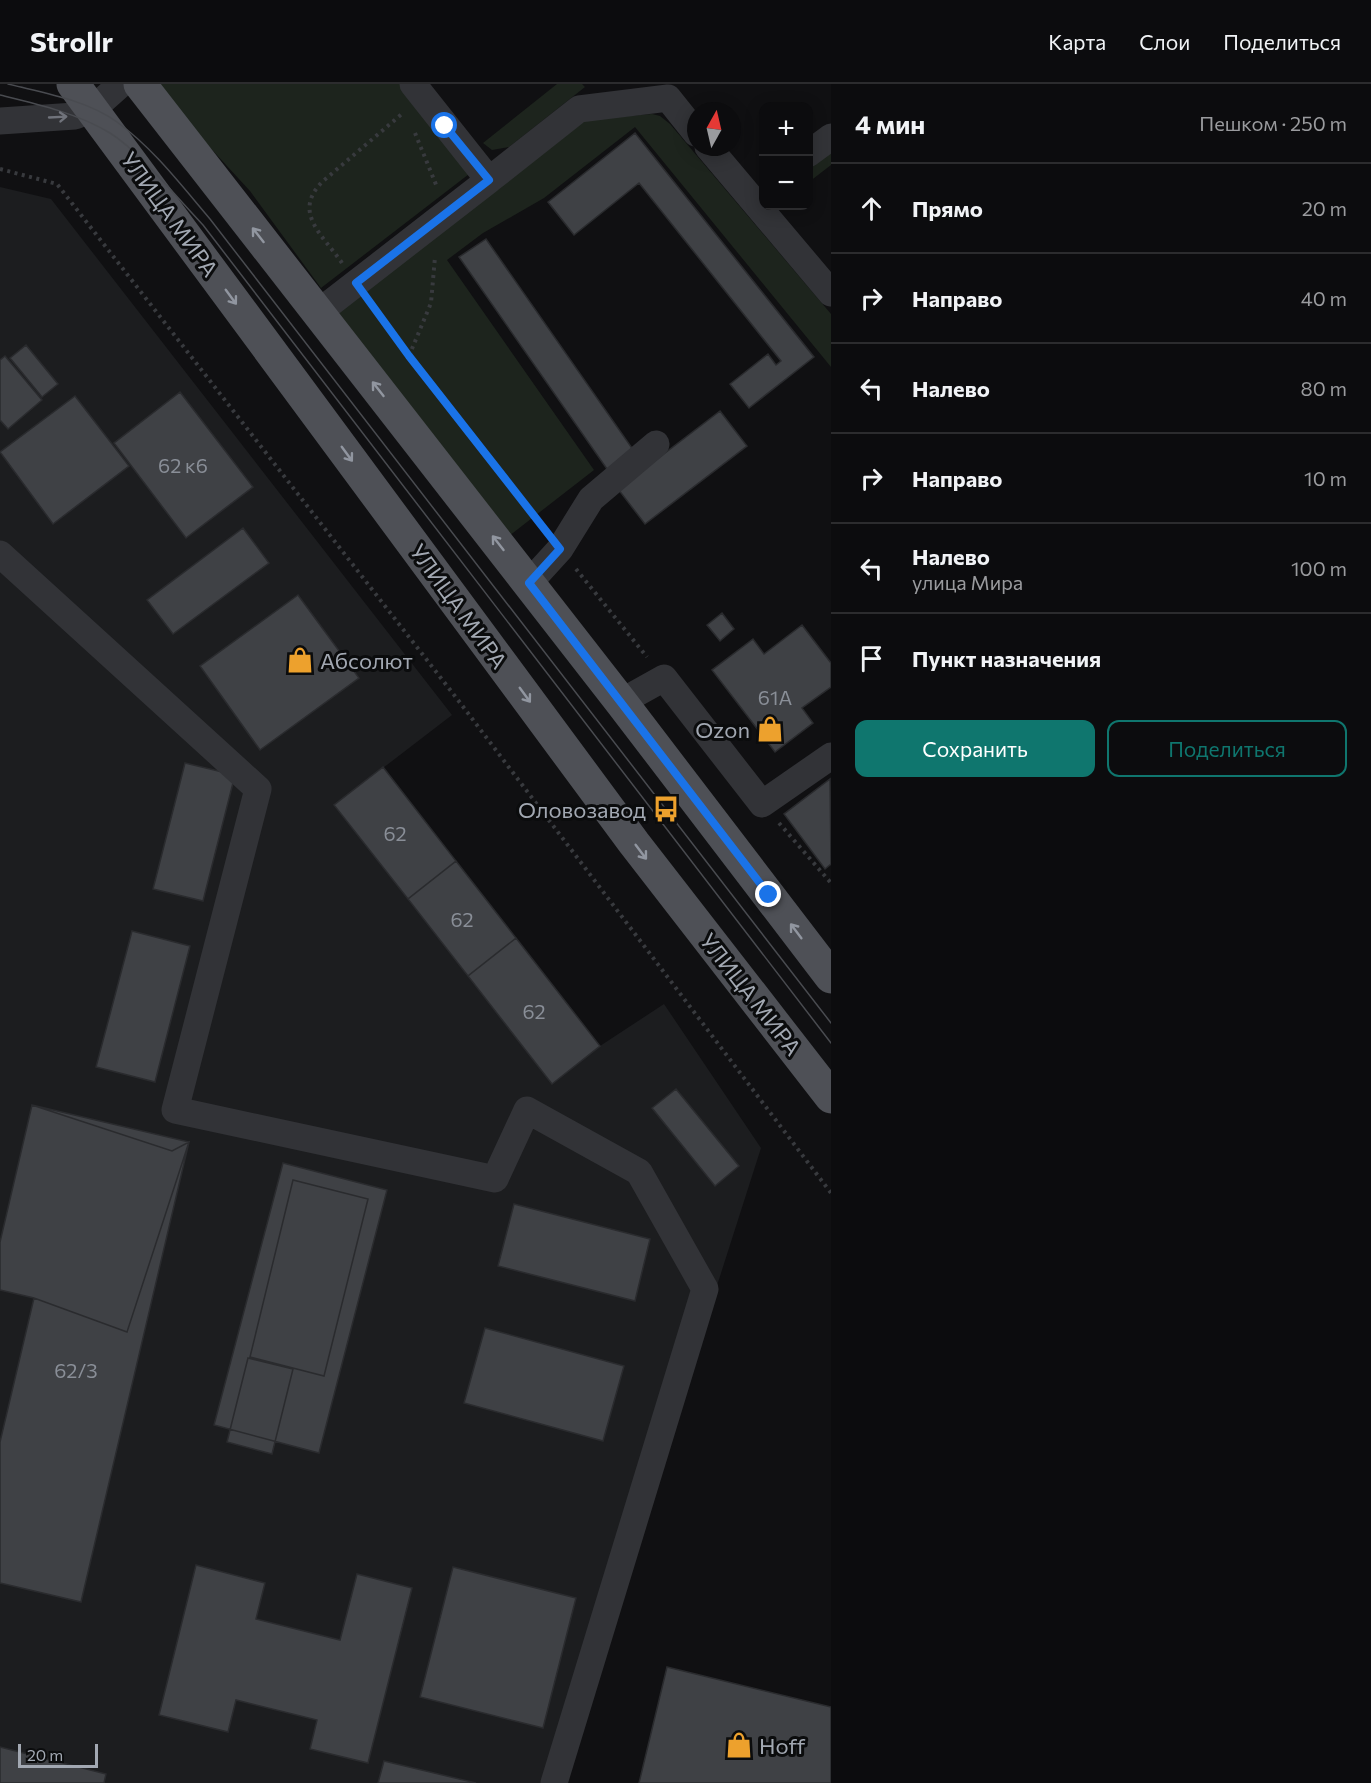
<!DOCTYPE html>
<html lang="ru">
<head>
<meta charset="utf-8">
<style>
  body { margin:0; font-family:Commissioner,sans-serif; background:#1a1a1c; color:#f1f3f6 }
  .controls { position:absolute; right:18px; top:18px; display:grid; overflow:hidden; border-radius:12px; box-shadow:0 3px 15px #0003 }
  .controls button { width:54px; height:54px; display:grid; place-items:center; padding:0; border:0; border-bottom:2px solid #2c2c2e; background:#0c0c0e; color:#f1f3f6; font:30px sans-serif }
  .compass { position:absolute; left:687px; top:18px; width:54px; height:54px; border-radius:50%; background:#0c0c0e; box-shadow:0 3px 15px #0003; rotate:8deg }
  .scale { position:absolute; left:18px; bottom:15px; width:80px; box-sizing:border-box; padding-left:6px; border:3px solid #a2a8b2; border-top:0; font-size:16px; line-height:21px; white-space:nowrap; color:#a2a8b2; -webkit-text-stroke:4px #0b0c0d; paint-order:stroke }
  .stop { position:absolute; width:18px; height:18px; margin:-14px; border:4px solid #1a73e8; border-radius:50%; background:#fff }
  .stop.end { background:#1a73e8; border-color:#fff; box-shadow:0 2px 6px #0008 }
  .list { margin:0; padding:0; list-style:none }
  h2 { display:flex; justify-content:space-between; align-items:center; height:78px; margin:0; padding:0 24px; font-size:26px }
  h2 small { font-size:20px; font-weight:400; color:#9a9b9e }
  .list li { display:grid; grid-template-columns:39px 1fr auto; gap:18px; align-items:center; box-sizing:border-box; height:90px; padding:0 24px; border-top:2px solid #2c2c2e }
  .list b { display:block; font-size:22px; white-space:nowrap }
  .list p { margin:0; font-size:20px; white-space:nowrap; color:#9a9b9e }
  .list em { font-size:20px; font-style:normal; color:#9a9b9e }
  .actions { display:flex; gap:12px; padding:18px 24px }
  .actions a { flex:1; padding:14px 0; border:2px solid #0f766e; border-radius:12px; text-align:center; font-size:21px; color:#0f766e }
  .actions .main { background:#0f766e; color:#fff }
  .icon { flex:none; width:33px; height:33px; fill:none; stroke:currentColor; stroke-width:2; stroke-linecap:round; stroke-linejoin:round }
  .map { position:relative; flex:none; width:831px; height:1699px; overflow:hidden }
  header { display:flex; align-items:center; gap:36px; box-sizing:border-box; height:84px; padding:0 30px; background:#0c0c0e; border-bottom:2px solid #2c2c2e }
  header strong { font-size:28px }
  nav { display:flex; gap:33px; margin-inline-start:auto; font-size:21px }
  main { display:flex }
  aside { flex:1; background:#0c0c0e }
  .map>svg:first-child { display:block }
  .built { fill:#1c1d1f }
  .green { fill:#1d241d }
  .building { fill:#3f4145; stroke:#2a2b2e; stroke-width:1.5 }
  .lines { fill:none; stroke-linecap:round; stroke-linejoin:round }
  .path { stroke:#383a3e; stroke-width:4; stroke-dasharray:3 4.5; stroke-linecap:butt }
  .minor { stroke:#323337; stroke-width:27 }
  .major { stroke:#4e5056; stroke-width:33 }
  .tram { stroke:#494b50; stroke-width:1.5 }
  .oneway { stroke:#70737b }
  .oneway2 { stroke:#9196a0 }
  .route { stroke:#1a73e8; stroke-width:8 }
  .labels { text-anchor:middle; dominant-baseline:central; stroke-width:6; stroke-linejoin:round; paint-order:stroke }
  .number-label { font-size:20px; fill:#898e97 }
  .street-label { font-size:22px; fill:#a2a8b2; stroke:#0b0c0d }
  .poi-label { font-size:22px; fill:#a2a8b2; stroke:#0b0c0d; text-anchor:start }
</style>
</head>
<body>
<header>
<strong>Strollr</strong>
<nav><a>Карта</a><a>Слои</a><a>Поделиться</a></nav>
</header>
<main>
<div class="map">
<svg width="831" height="1699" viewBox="0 0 831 1699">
  <rect width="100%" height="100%" fill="#101012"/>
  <path class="built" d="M0 103 51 115 452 631 383 684 600 962 664 920 761 1064 558 1699H0Z"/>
  <path class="green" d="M156 0H401L473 87 321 204 250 107 170 20Z
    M557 0H582L585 3 509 63 492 66 483 59Z
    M652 30 660 32 670 40 831 230V283L635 43 544 114 483 149 447 176 594 386 509 452 337 230 583 38 593 35Z
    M831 66V81L809 98 808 83Z"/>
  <path class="building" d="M635 49 814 273 749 324 730 300 768 270 776 281 781 277 639 99 574 151 548 118Z
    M486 155 634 367 607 385 459 173Z
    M26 261 58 300 42 313 10 274Z
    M5 272 42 316 8 345 0 336V276Z
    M180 308 253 403 186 454 114 359Z
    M75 312 129 382 53 440 0 368Z
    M720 327 747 362 645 440 618 405Z
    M243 444 269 479 173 550 147 516Z
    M298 511 359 594 260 666 200 582Z
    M722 529 734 545 720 557 707 541Z
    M802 541 831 579V603L802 624 813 639 775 668 712 586 753 555 764 570Z
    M185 679 235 691 203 817 153 805Z
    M383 683 456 777 408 815 334 721Z
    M830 695 831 780 825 785 784 730Z
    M456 777 516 854 468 892 408 815Z
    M132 847 190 862 155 998 96 983Z
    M516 854 600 962 552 1000 468 892Z
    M676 1005 739 1082 715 1102 652 1024Z
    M32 1021 172 1067 189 1058 127 1248 34 1214 0 1206V1158Z
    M32 1021 189 1058 81 1518 0 1499V1358L34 1214 0 1206V1158Z
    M283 1079 387 1106 319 1369 214 1341Z
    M293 1096 368 1115 324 1292 250 1273Z
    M514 1120 650 1155 635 1217 498 1182Z
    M485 1244 624 1282 603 1357 464 1319Z
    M248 1274 293 1285 272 1370 227 1358Z
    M196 1481 265 1499 256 1535 340 1556 357 1490 412 1504 368 1679 310 1665 317 1636 236 1616 228 1648 159 1631Z
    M453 1483 576 1514 543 1644 420 1613Z
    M667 1583 831 1623V1699H639Z
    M0 1663 106 1690 104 1699H0Z
    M384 1677 476 1699H378Z"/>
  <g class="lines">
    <path class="path" d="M415 49 437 103
      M0 85 57 100 458 616 831 1109
      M342 179C323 151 292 129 322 98L403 29
      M371 220 543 445
      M409 272 431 219 435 173
      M576 485 647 573
      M779 739 831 799"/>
    <path class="minor" d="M413 0 489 96 579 25 668 14 696 49
      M0 37 75 32 93 25 121 0
      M708 63 831 209
      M808 70 831 53
      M319 228 489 96
      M0 470 258 705 175 1026 495 1095 527 1026 639 1088 705 1205 554 1699
      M529 499 560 465 591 415 656 360
      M621 618 664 594 762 720 831 672"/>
    <path class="major" d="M73 0 634 759 831 1013
      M140 0 621 618 831 893"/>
    <path class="tram" d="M8 0C44 9 87 16 117 38 153 64 181 101 210 135L831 939
      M0 11C37 20 77 29 110 49 139 67 178 115 203 141L831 959"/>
  </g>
  <defs><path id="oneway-shaft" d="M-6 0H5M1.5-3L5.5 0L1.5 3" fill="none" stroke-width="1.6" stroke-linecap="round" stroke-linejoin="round" transform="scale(1.5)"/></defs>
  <use class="oneway" href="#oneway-shaft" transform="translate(58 33) rotate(-3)"/>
  <g class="oneway2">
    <use href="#oneway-shaft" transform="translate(258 151) rotate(-128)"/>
    <use href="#oneway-shaft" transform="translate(231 213) rotate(54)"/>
    <use href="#oneway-shaft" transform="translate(378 305) rotate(-128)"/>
    <use href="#oneway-shaft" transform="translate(347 370) rotate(54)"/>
    <use href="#oneway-shaft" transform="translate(498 459) rotate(-128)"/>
    <use href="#oneway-shaft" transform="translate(525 611) rotate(54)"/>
    <use href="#oneway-shaft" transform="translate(641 768) rotate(53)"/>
    <use href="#oneway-shaft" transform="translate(796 847) rotate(-127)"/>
  </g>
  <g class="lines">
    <path class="route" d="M445 42 489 96 356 199 409 272 560 465 529 499 769 811"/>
  </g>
  <defs>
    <g id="shop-bare" transform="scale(2.07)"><path d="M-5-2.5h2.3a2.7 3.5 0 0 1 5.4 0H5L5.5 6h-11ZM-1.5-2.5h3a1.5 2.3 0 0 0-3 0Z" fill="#eda12d" stroke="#0b0c0d" stroke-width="2.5" paint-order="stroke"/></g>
    <g id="bus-bare" transform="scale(2.07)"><path d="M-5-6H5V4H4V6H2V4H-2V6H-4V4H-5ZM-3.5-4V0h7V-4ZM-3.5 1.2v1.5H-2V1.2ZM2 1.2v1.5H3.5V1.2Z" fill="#eda12d" stroke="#0b0c0d" stroke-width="2.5" paint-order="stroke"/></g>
  </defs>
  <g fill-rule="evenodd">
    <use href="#shop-bare" x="300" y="576"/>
    <use href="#shop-bare" x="770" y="645"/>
    <use href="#bus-bare" x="666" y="725"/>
    <use href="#shop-bare" x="739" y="1661"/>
  </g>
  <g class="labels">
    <g class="number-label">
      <text x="183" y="381">62 к6</text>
      <text x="775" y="613">61А</text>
      <text x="395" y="749">62</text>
      <text x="462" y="835">62</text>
      <text x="534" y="927">62</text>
      <text x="76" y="1286">62/3</text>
    </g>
    <g class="street-label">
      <text transform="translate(170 130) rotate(54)">УЛИЦА МИРА</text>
      <text transform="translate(459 522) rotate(54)">УЛИЦА МИРА</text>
      <text transform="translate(751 910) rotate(52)">УЛИЦА МИРА</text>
    </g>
    <g class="poi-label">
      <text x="320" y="576">Абсолют</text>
      <text x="750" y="645" text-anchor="end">Ozon</text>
      <text x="646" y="725" text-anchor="end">Оловозавод</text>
      <text x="759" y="1661">Hoff</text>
    </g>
  </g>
</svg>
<div class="controls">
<button>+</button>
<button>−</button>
</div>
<svg class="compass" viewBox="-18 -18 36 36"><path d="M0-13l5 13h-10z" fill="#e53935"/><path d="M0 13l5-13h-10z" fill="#9a9b9e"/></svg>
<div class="scale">20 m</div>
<div class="stop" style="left:445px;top:42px"></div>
<div class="stop end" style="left:769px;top:811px"></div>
</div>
<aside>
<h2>4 мин<small>Пешком · 250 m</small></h2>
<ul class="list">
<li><svg class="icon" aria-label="ahead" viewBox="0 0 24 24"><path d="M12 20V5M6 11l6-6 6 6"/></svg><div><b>Прямо</b></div><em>20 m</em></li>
<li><svg class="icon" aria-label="right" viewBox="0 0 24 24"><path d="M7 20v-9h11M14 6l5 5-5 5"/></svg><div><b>Направо</b></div><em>40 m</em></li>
<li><svg class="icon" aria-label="left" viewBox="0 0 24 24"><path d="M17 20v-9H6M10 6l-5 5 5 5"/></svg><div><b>Налево</b></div><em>80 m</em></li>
<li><svg class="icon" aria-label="right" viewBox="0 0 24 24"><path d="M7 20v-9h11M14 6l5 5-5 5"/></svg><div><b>Направо</b></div><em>10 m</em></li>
<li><svg class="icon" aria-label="left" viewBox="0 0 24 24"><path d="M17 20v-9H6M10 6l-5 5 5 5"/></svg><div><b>Налево</b><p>улица Мира</p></div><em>100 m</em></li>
<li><svg class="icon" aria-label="arrive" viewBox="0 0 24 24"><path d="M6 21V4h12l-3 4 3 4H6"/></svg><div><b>Пункт назначения</b></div></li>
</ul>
<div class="actions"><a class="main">Сохранить</a><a>Поделиться</a></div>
</aside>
</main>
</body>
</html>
